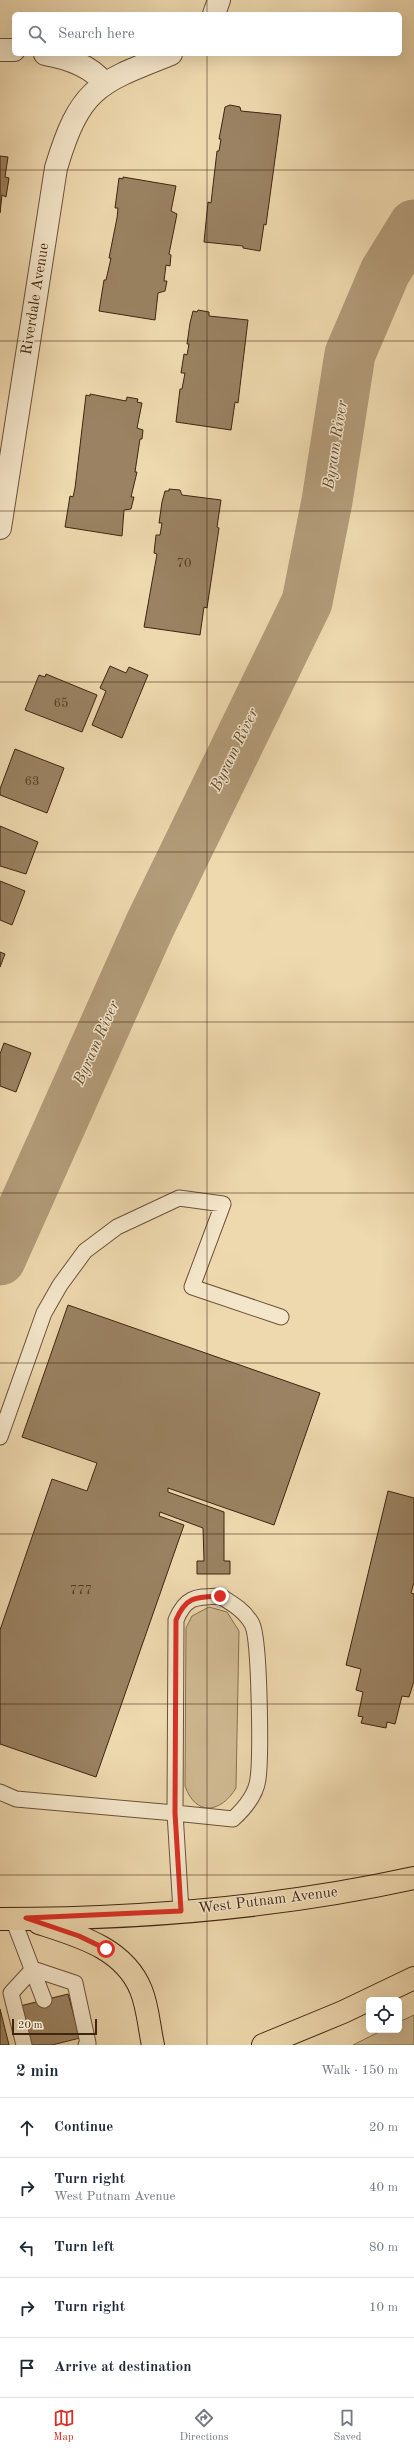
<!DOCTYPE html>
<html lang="en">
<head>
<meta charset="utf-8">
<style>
  body { margin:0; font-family:"Old Standard TT",serif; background:#f2f2f3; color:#1f2937 }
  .controls { position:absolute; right:12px; bottom:12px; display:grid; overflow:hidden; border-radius:6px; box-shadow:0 4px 16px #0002 }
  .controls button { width:36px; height:36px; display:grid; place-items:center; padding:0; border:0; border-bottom:1px solid #e0e1e3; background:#fff; color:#1f2937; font:20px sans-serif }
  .scale { position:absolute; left:12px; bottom:10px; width:85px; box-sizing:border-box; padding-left:4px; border:2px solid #3f2510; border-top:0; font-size:11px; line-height:14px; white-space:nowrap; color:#3f2510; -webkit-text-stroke:3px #f4e6ca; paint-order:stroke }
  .stop { position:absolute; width:12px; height:12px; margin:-9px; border:3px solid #d93025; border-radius:50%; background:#fff }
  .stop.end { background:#d93025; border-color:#fff; box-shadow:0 1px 4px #0008 }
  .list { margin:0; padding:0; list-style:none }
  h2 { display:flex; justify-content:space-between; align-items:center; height:52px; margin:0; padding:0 16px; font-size:17px }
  h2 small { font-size:13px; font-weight:400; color:#747a83 }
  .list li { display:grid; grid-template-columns:26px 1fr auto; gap:12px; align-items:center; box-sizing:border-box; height:60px; padding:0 16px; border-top:1px solid #e0e1e3 }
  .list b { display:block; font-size:15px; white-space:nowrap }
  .list p { margin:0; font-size:13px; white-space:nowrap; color:#747a83 }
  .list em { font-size:13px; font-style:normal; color:#747a83 }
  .icon { flex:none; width:22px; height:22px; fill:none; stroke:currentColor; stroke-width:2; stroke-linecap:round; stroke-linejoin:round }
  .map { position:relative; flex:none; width:414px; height:2045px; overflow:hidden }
  .search { position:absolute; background:#fff; box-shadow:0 4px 16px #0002; left:12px; right:12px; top:12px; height:44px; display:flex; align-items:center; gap:10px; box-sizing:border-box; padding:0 14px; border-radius:6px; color:#747a83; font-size:15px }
  .sheet { height:352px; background:#fff }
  nav { display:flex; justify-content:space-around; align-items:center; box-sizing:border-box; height:56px; border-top:1px solid #e0e1e3; background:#fff; font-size:11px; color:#747a83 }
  nav a { display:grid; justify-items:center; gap:2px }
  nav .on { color:#d93025 }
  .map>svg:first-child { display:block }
  .green { fill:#d0ba93; stroke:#887052 }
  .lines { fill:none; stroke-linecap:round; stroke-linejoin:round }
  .river { stroke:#b29b78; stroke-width:51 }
  .building { fill:#9a8262; stroke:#3f2510 }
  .lane-casing { stroke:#6b5238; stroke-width:17 }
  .street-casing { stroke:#6b5238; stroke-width:24 }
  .primary-casing { stroke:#3f2510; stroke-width:24 }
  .lane { stroke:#f4e6ca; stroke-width:15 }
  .street { stroke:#f4e6ca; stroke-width:22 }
  .primary { stroke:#eed8ae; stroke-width:22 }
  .route { stroke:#d93025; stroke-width:5 }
  .grid { fill:none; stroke:#3f2510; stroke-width:1; stroke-opacity:0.55 }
  .labels { text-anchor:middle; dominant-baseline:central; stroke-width:3; stroke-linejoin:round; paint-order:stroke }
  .number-label { font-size:13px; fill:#563c24 }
  .street-label { font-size:15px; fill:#3f2510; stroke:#f4e6ca }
  .water-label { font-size:16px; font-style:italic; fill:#62482f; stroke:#f4e6ca }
</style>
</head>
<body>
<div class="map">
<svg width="414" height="2045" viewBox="0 0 414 2045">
  <rect width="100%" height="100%" fill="#eed8ae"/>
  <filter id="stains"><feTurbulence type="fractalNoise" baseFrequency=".005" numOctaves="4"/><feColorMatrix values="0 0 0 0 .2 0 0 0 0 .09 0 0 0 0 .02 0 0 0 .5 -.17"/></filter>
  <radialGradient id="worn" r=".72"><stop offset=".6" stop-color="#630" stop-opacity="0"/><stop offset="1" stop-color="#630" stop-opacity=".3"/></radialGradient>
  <path class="green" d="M209 1607 227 1612 239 1631 236 1788C221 1813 196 1817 185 1786L186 1628 192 1616Z
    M414 2015V2045H353L383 2030H399V2022Z"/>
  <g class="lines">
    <path class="river" d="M0 1260 150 925 307 602 327 501 350 354 385 272 414 225"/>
  </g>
  <path class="building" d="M230 105 240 107 241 111 281 115 266 225 264 224 260 251 243 248V246L204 242 208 202 211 203 217 151H219L221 139H219L223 118 225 107Z
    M0 156 8 157 5 177 9 178 6 197 2 195 0 213Z
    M123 177 176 186 171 211 177 214 169 254 171 255 170 266 166 265 164 281H167L165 291 158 293 155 320 99 311 104 280H106L111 258H109L117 218 118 208H115L119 178 123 179Z
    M198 310 209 312V316L248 320 238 403 235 402 231 430 176 422 180 389H182L185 373H181L184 354 187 355 189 344H187L190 323 193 311 197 312Z
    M90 394 126 401 127 397 138 399 137 402 142 403 137 428 143 430 142 439H140L135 472H137L131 497H134L131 509 124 510 122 536 65 527 70 496 73 497 75 488 86 395 90 396Z
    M169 489 180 490 182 495 221 500 217 527 219 528 207 608 204 607 200 635 144 627 157 554 154 553 156 535H160L162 523H159L162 502 165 491H169Z
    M110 666 126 673 129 667 148 675 122 738 92 725 106 691 100 688Z
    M46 674 97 695 82 732 25 710 39 675 45 677Z
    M15 749 64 768 47 813 0 795V789Z
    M0 826 38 842 26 874 0 866Z
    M0 881 25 891 12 925 0 920Z
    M0 952 5 954 0 967Z
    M4 1043 31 1053 16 1092 0 1086V1054Z
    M68 1305 320 1393 274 1525 168 1488V1492L224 1512V1561H230V1574H197V1561H204L203 1528 160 1512 159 1516 184 1525 96 1777 0 1744V1630L52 1479 87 1491 97 1463 22 1437Z
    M388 1491 414 1498V1582L411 1593 414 1594V1681L409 1697 402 1696 395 1724 387 1722 386 1728 361 1723 363 1717 358 1716 363 1692 356 1690 361 1669 346 1665Z
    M68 1994 80 2038 52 2045H30L20 2006Z
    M0 2009 9 2045H0Z"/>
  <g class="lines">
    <g class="lane-casing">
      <path id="lane" d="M0 1437 44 1313 60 1285 85 1251 117 1227 179 1198 223 1204 192 1287 281 1317
        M220 1596C233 1604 245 1611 252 1624 260 1639 261 1757 258 1779 256 1795 244 1809 233 1819L175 1813 176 1620C186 1596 196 1597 220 1596Z
        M0 1792 16 1799 175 1813 181 1911
        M13 1919 44 2000
        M24 2045 11 1993 33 1969 75 1983 88 2043 86 2045"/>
    </g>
    <g class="street-casing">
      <path id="street" d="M214 14 219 0
        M0 50H14
        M45 54C67 58 90 65 104 83
        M0 528 56 168C80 88 97 83 171 54"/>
    </g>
    <g class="primary-casing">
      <path id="primary" d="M0 1919C139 1919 278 1908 414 1878
        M39 1923C79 1936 124 1948 141 1990 148 2007 149 2027 153 2045
        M263 2045 343 2012 414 1978"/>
    </g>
    <use href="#lane" class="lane"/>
    <use href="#street" class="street"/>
    <use href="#primary" class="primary"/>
  </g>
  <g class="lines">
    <path class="route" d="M106 1949 79 1936 26 1918 181 1911 175 1813 176 1620C186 1596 196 1597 220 1596"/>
  </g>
  <path class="grid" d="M207 0V14M207 54V2045M0 170H414M0 341H414M0 511H414M0 682H414M0 852H414M0 1022H414M0 1193H414M0 1363H414M0 1534H414M0 1704H414M0 1875H414"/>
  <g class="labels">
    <g class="number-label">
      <text x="184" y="563">70</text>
      <text x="61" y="703">65</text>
      <text x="32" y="781">63</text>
      <text x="81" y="1590">777</text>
    </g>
    <g class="street-label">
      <text transform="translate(36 299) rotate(-81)">Riverdale Avenue</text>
      <text transform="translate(268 1901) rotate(-7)">West Putnam Avenue</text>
    </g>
    <g class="water-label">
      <text transform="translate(336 445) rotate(-81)">Byram River</text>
      <text transform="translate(235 750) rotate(-64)">Byram River</text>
      <text transform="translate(97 1043) rotate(-66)">Byram River</text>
    </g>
  </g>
  <rect width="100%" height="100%" filter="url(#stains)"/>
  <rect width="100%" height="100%" fill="url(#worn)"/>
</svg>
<div class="controls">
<button><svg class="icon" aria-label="locate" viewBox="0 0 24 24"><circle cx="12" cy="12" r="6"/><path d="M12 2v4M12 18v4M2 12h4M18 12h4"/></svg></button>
</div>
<div class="scale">20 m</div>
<div class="stop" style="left:106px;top:1949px"></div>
<div class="stop end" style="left:220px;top:1596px"></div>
<div class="search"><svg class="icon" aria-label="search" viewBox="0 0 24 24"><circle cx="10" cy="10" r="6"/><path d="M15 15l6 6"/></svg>Search here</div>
</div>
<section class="sheet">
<h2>2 min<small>Walk · 150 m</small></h2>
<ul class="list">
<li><svg class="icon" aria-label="ahead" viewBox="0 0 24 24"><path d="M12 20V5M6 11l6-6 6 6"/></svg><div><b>Continue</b></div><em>20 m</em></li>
<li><svg class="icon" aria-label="right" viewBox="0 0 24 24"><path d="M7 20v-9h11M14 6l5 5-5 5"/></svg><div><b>Turn right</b><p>West Putnam Avenue</p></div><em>40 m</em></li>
<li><svg class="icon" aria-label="left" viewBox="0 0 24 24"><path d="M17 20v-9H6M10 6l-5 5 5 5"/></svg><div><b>Turn left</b></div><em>80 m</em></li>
<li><svg class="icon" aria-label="right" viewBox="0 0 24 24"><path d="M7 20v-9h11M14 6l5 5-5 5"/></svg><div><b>Turn right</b></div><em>10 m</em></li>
<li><svg class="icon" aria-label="arrive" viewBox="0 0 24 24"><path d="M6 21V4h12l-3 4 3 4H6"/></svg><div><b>Arrive at destination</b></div></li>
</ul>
</section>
<nav>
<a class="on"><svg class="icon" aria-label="map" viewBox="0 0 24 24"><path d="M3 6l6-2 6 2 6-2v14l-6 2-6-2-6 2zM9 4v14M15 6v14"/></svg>Map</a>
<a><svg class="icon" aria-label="directions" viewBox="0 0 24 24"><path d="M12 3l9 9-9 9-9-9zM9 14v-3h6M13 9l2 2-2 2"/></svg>Directions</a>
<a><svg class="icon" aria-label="saved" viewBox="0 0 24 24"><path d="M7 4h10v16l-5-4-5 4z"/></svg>Saved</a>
</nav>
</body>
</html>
